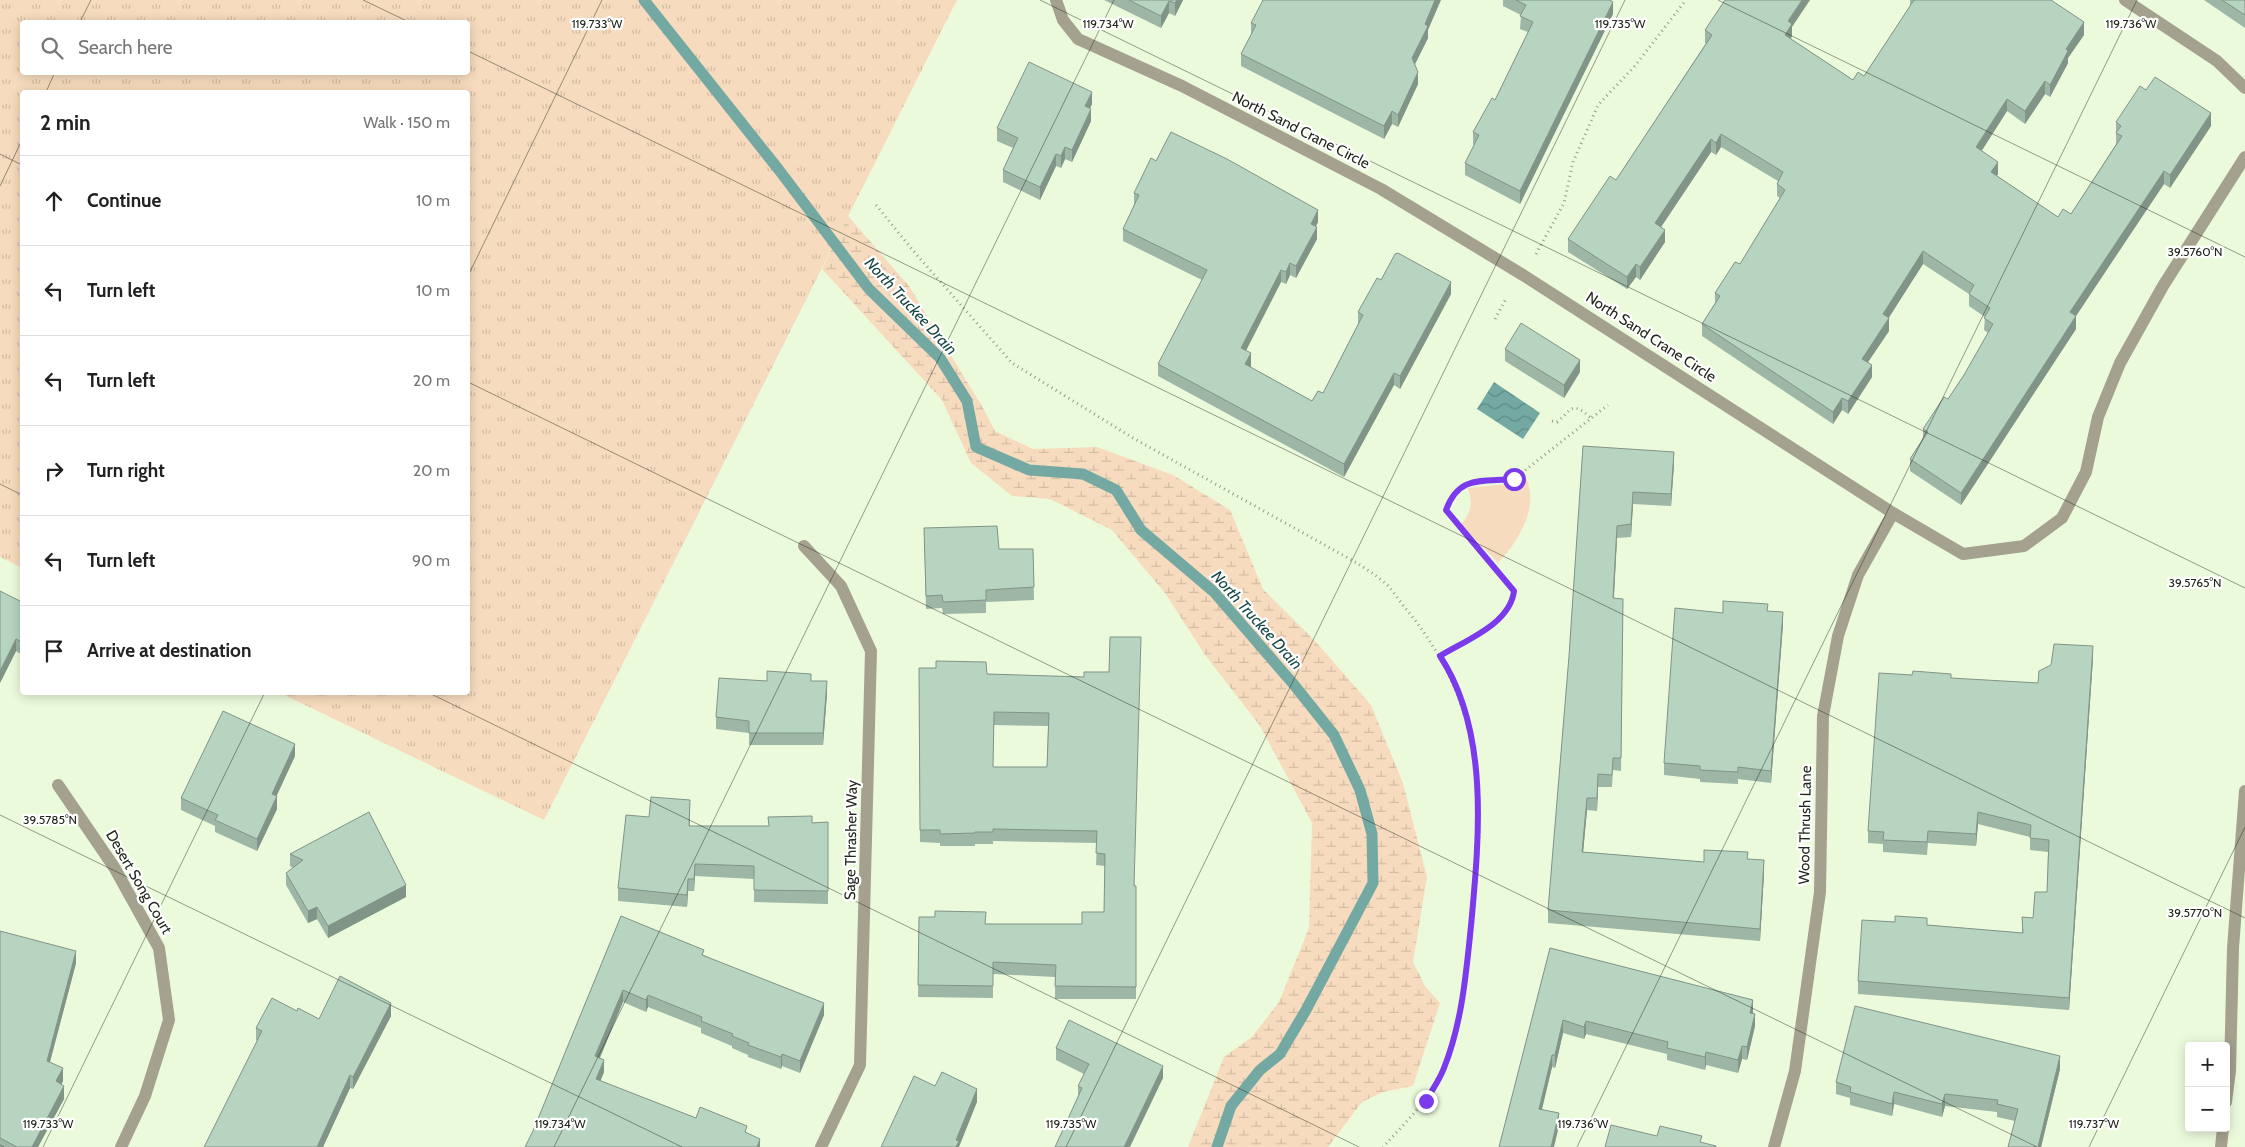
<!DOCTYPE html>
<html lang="en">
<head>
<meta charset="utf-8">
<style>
  body { margin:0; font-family:Cabin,sans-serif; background:#f2f2f2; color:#222 }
  .controls { position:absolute; right:15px; bottom:15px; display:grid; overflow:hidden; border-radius:5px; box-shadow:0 2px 12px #0003 }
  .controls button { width:45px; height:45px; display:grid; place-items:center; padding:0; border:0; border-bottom:1px solid #e0e0e0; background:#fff; color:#222; font:25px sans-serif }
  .stop { position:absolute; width:15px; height:15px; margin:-11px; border:4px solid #7c3aed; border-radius:50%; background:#fff }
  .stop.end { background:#7c3aed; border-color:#fff; box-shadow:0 1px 5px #0008 }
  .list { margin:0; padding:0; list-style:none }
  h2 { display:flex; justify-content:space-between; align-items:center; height:65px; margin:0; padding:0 20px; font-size:21px }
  h2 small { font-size:16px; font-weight:400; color:#767676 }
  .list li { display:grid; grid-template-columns:32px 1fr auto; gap:15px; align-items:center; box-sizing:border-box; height:90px; padding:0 20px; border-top:1px solid #e0e0e0 }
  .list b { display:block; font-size:19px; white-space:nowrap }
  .list em { font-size:16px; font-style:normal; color:#767676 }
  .icon { flex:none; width:28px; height:28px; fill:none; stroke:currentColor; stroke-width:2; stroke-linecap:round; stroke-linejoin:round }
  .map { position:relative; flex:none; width:2245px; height:1147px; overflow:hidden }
  .search { position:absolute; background:#fff; box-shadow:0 2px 12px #0003; left:20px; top:20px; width:450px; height:55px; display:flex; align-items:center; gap:12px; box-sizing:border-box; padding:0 18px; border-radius:5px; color:#767676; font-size:19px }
  .panel { position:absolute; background:#fff; box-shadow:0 2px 12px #0003; left:20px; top:90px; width:450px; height:605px; border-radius:5px }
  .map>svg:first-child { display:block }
  .grass { fill:url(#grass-tufts); fill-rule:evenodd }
  .wetland { fill:url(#wetland-marsh) }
  .green { fill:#f7dbbe }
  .water { fill:url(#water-waves) }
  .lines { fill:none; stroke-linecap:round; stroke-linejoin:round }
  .stream { stroke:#74a9a3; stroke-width:11 }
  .path { stroke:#939d88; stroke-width:3; stroke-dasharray:1 4; stroke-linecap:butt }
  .street { stroke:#a5a18f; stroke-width:12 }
  .wall { fill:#9db6a6; fill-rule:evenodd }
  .shaded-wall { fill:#809487 }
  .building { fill:#b7d4c1; stroke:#809487; fill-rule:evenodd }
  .route { stroke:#7c3aed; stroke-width:6 }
  .ticks { fill:none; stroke:#22271c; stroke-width:1; stroke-opacity:0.45 }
  .labels { text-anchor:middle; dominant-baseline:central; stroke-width:4.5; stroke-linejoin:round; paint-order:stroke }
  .street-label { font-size:15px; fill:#22271c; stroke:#fff }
  .water-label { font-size:16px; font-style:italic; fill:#184844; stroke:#fff }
  .ticks-label { font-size:12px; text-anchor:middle; fill:#22271c; stroke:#fff; stroke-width:4.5; stroke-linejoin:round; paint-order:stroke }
</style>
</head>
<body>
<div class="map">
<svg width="2245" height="1147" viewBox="0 0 2245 1147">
  <defs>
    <pattern id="grass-tufts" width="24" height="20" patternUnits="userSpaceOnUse" patternTransform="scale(1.25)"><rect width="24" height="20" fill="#f7dbbe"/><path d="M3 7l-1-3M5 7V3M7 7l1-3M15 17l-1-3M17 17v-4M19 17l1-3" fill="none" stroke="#d3bca3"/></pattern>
    <pattern id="wetland-marsh" width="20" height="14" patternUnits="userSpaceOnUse" patternTransform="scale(1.25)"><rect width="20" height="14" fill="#f7dbbe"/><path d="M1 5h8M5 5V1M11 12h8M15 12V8" fill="none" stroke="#d3bca3"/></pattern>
    <pattern id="water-waves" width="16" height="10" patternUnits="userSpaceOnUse" patternTransform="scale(1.25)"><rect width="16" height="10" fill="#74a9a3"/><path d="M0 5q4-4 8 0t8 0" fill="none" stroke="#5f8a84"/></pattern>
  </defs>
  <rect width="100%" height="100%" fill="#ecfadc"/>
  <path class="grass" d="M0 0H957L544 820 280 693 468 692V92H22V568L0 557ZM22 22H468V72H22Z"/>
  <path class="wetland" d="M848 216 909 286 983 408 995 431 1033 449 1097 447 1173 475 1230 510 1263 589 1317 643 1371 705 1403 783 1427 877 1413 962 1425 986 1440 1003 1413 1086 1383 1092 1362 1102 1328 1147H1188L1224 1057 1252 1037 1279 1002 1309 928 1312 823 1260 726 1205 655 1165 593 1112 530 1050 499 1012 496 971 463 942 400 822 269Z"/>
  <path class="green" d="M1525 476C1541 506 1518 542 1498 563L1461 524C1471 514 1474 501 1467 488L1517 483Z"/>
  <path class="water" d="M1494 382 1540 413 1523 439 1477 409Z"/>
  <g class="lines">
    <path class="stream" d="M644 0 779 170 869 289 940 358 967 401 976 447 1029 470 1083 474 1116 490 1141 530 1214 592 1295 686 1334 735 1360 790 1372 834 1373 883 1306 1010 1280 1054 1260 1070 1231 1106 1217 1147"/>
    <path class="path" d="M876 205 915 253 1012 363 1133 438 1357 563C1366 569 1376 575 1385 583 1393 590 1399 601 1406 609 1454 667 1474 725 1479 800 1481 843 1474 887 1470 929 1466 973 1463 1030 1443 1070 1429 1100 1405 1123 1383 1147
      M1536 254 1564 203 1573 162 1598 105 1634 67 1686 0
      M1495 319 1507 297
      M1552 421 1557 422C1572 410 1571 400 1591 418
      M1440 655C1466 640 1510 624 1515 591L1446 510 1452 495 1466 484 1514 479 1608 405"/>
    <path class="street" d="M1056 0 1063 20 1078 39 1182 86 1381 189 1523 275 1893 513 1963 554 2024 546 2062 518 2086 472 2098 417 2120 363 2163 286 2245 157
      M2125 0 2217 61 2245 88
      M804 546 841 586 871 651 860 1065 821 1147
      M58 785 114 867 159 948 169 1020 145 1096 121 1147
      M2226 1102 2230 1071 2233 948 2245 791
      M1774 1147 1795 1071 1820 892 1823 716 1838 636 1858 575 1893 513
      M2221 1147 2223 1128"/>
  </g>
  <path class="wall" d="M1104 0H1183L1175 16 1169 13 1161 28Z
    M1503 0H1612L1611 1 1613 14 1520 204 1465 175V163L1474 145 1473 144V132L1495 100 1528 32 1520 29 1521 15 1503 6Z
    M1910 0H2051L2084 35 2068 58V63L2050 97 2045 94 2025 124 2007 111 1981 151 1998 174 1997 176 2058 217 2071 214 2116 144V122L2146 90 2211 126 2170 188 2164 184 2126 240 2076 316V329L1961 505 1910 471V459L1923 438V429L1948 399 1964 375 1988 333 1984 330 1985 317 1969 306V294L1923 264 1888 318 1889 331 1868 362 1872 377 1848 414 1842 410 1833 424 1702 336V324L1715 303V293L1740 264 1780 198 1777 196V184L1778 181 1721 147 1716 155 1711 152 1661 227 1665 242 1640 280 1636 277 1627 289 1568 252V239L1616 180 1706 43H1705V30L1792 27V36L1791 39 1853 80 1864 76 1910 6Z
    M2204 0H2245V28Z
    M1251 23 1428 30V38L1415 64 1418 84 1398 127 1392 124 1384 139 1241 66V54L1251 35Z
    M1092 104 1090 108 1091 121 1072 162 1065 159 1061 168 1056 166 1040 200 1003 182V170L1013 148 997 141V128Z
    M1156 161 1318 222 1316 226 1317 239 1296 278 1290 275 1286 284 1281 282 1246 351 1251 366 1250 367 1312 401 1323 393 1358 324V312L1381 280 1451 294 1400 389 1394 385 1344 477 1158 376V364L1202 280 1123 241V229L1134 205V193Z
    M1505 349 1580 372 1564 398 1505 361Z
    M1583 446 1674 464 1671 506 1633 504 1631 537 1617 538 1614 598 1623 599 1621 771 1613 770 1612 787H1598L1597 811 1587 810 1583 852 1704 862 1748 859 1764 873 1760 941 1548 923V910L1569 656Z
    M924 528 999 549H1033L1034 600 986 602V613L943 614 942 608 926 609Z
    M22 602V655L16 651 0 683Z
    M1767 611 1783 624 1771 783 1738 779V784L1700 782V779L1664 775V763L1723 613Z
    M2093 658 2069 1010 1858 994V981L1927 925 2022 933V917L2033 918 2047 892 2048 852 2030 850V837L1978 824 1976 846 1928 843 1927 855 1883 852V844L1868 843V831L1951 679 2038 683Z
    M919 668 987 674 1084 677 1135 886H1136V999H1055V977L993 974V998L918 997 919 917 986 924H1082L1104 912 1105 866 1096 865 1097 843 993 841V844H975V846H940V843L920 842ZM994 725 1048 726 1047 767H993Z
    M767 681H811L827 694 823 745H749V733L716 729V717Z
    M295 756 276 796 277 809 257 851 215 832V826L181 810V798Z
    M690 812 689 826H769L828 822V904L754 902V879L695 876 694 891H688L687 907 618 901V888L649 817Z
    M290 854 406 897 328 938 317 919 308 923 286 885V873L293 868 290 866Z
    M621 916 704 955 824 1015 800 1073 782 1066 781 1069 748 1057V1055L732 1048V1046L701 1033V1028L648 1007 646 1012 623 1002 600 1058 604 1072 600 1081 696 1118 747 1133 760 1147 533 1131Z
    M0 931 76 963 50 1062 63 1081 61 1085 64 1099 38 1147H0Z
    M1550 948 1753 1012 1755 1026 1747 1060 1742 1059 1738 1073 1706 1065 1705 1070 1667 1060V1054L1586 1034 1584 1039 1563 1033 1555 1068 1552 1067 1542 1109 1559 1126 1499 1147Z
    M297 1011 319 1019 391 1016 353 1089 350 1088 323 1147H204L257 1041 256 1040V1028Z
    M1056 1048 1163 1078 1078 1098V1086L1084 1074 1056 1060Z
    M2060 1069 2041 1147H2008L2015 1121 1997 1117V1112L1945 1106 1942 1117 1894 1104 1892 1116 1850 1105V1098L1836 1094V1082Z"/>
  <path class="shaded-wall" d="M1177 0H1183L1175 16V3Z
    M1435 0H1441L1428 30V38L1412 70V58L1425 24Z
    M1802 0H1810L1792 27V36L1785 47V35L1788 21Z
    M1169 1V13L1161 28V16Z
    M1613 2V14L1520 204V191Z
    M2084 22V35L2068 58V63L2050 97V85L2066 49Z
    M1418 72V84L1398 127V115Z
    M2045 81V94L2025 124V111Z
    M1092 92V104L1085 118V106Z
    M2007 99V111L1976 160V147Z
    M1091 109V121L1072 162V150Z
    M1392 111V124L1384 139V126Z
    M2211 113V126L2170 188V175Z
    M1721 134V147L1716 155V143Z
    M1711 139V152L1655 236V223Z
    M1065 147V159L1061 168V156Z
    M1056 154V166L1040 200V187Z
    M1998 162V174L1991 184V172Z
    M2164 171V184L2070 325V312Z
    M1318 210V222L1311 236V224Z
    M1317 227V239L1296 278V266Z
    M1665 230V242L1640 280V267Z
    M1923 251V264L1883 327V314Z
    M1290 263V275L1286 284V272Z
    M1636 264V277L1627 289V277Z
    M1281 270V282L1241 360V348Z
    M1451 282V294L1400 389V376Z
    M2076 316V329L1961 505V493Z
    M1889 318V331L1862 371V359Z
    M1251 353V366L1245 377V364Z
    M1580 360V372L1564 398V385Z
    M1872 365V377L1848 414V401Z
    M1394 373V385L1344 477V464Z
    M1842 398V410L1833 424V412Z
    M1674 452V464L1671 506V494Z
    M1633 492V504L1631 537V524Z
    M1617 526V538L1613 611V598Z
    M1783 612V624L1771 783V771Z
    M16 639V651L0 683V671Z
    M2093 646V658L2069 1010V998Z
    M827 681V694L823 745V733Z
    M295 744V756L272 806V794Z
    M1598 774V787L1597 811V798Z
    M277 796V809L257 851V839Z
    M1587 798V810L1582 864V852Z
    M690 800V812L689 838V826Z
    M1978 812V824L1976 846V834Z
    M1764 860V873L1760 941V929Z
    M695 864V876L694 891V879Z
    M688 879V891L687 907V895Z
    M406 885V897L328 938V926Z
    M317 907V919L308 923V911Z
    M76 951V963L47 1073V1061Z
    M623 990V1002L595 1069V1056Z
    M648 995V1007L646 1012V1000Z
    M1753 1000V1012L1750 1025V1013Z
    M391 1003V1016L353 1089V1077Z
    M824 1003V1015L800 1073V1061Z
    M1755 1014V1026L1747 1060V1047Z
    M1563 1020V1033L1555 1068V1055Z
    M1586 1021V1034L1584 1039V1027Z
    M1742 1046V1059L1738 1073V1060Z
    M1706 1052V1065L1705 1070V1057Z
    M782 1054V1066L781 1069V1057Z
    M1552 1055V1067L1539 1121V1109Z
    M2060 1056V1069L2041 1147H2038Z
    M604 1060V1072L596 1092V1079Z
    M1163 1066V1078L1130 1147H1124Z
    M63 1068V1081L56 1094V1081Z
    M350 1075V1088L323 1147H317Z
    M64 1086V1099L38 1147H32Z
    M977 1089V1102L959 1147H956V1140Z
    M1894 1092V1104L1892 1116V1104Z
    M1945 1094V1106L1942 1117V1104Z
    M1559 1113V1126L1554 1147H1551Z
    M760 1139V1147H757Z"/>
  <path class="building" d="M1129 0H1177L1175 3 1169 1 1161 16Z
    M1263 0H1435L1425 24 1428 26 1412 58 1418 72 1398 115 1392 111 1384 126 1241 54 1256 25 1251 23Z
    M1516 0H1609L1613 2 1520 191 1465 163 1479 135 1473 132 1492 98 1495 100 1533 22 1520 16 1526 5Z
    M1725 0H1802L1788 21 1792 24 1785 35 1853 80 1858 72 1864 76 1914 0H2051L2084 22 2066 49 2068 51 2050 85 2045 81 2025 111 2007 99 1976 147 1998 162 1991 172 2058 217 2063 209 2071 214 2122 136 2116 133 2121 126 2116 122 2140 86 2146 90 2155 77 2211 113 2170 175 2164 171 2070 312 2076 316 1961 493 1910 459 1928 432 1923 429 1944 397 1948 399 1964 375 1993 324 1984 318 1990 308 1969 294 1974 285 1923 251 1883 314 1889 318 1862 359 1872 365 1848 401 1842 398 1833 412 1702 324 1720 296 1715 293 1735 262 1740 264 1785 190 1777 184 1783 172 1721 134 1716 143 1711 139 1655 223 1665 230 1640 267 1636 264 1627 277 1568 239 1610 176 1616 180 1653 124 1712 35 1705 30Z
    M2222 0H2245V15Z
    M1029 62 1092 92 1085 106 1091 109 1072 150 1065 147 1061 156 1056 154 1040 187 1003 170 1018 138 997 128Z
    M1171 132 1227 159 1318 210 1311 224 1317 227 1296 266 1290 263 1286 272 1281 270 1241 348 1251 353 1245 364 1312 401 1318 391 1323 393 1363 315 1358 312 1377 278 1381 280 1395 254 1398 253 1451 282 1400 376 1394 373 1344 464 1158 364 1207 270 1123 229 1139 195 1134 193 1151 158 1156 161Z
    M1521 323 1580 360 1564 385 1505 349Z
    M1583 446 1674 452 1671 494 1633 492 1631 524 1617 526 1613 598 1623 599 1621 758H1613L1612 775 1598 774 1597 798H1587L1582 852 1704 862V850L1748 852 1747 859 1764 860 1760 929 1548 910 1569 656Z
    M997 526 999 549H1033L1034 587 986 590V600L943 602 942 595 926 596 924 528Z
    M0 591 22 602V642L16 639 0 671Z
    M1723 601 1768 604 1767 611 1783 612 1771 771 1738 767V772L1700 770V766L1664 763 1675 608 1723 613Z
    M1110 637H1141L1134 886H1136V987L1055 986 1056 965 993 962V986L918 985 919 917H935V911L986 912 985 924H1082V912H1104L1105 854 1096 853 1097 831 993 829V832H975V833L940 834V830H920L919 668H936V661L986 662 987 674 1084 677V672H1109ZM994 712 1049 713 1047 767H993Z
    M2054 644 2093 646 2069 998 1858 981 1862 920 1895 922V916L1927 918V925L2023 933 2022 917 2033 918 2035 892H2047L2049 840 2030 838 2031 825 1978 812 1976 834 1928 831 1927 842 1883 840 1884 832 1868 831 1879 673 1912 675 1913 671 1951 674V678L2038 683 2039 671 2051 665Z
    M767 671 811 674V681H827L823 733H749V721L716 717 719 678 767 681Z
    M223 711 295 744 272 794 277 796 257 839 215 820 218 815 181 798Z
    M651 797 690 800 689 826H769L768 817 812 816V823L828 822V891L754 890V866L695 864 694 879H688L687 895 618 888 626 815 649 817Z
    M369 812 406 885 328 926 317 907 308 911 286 873 303 860 290 854Z
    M621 916 704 950 702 955 824 1003 800 1061 782 1054 781 1057 748 1045 749 1043 732 1036 733 1034 701 1021 702 1017 648 995 646 1000 623 990 595 1056 604 1060 596 1079 696 1118 700 1107 747 1126 745 1132 760 1139 757 1147H525L533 1131Z
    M0 931 76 951 47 1061 63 1068 56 1081 64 1086 32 1147H17L0 1138Z
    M1550 948 1753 1000 1750 1013 1755 1014 1747 1047 1742 1046 1738 1060 1706 1052 1705 1057 1667 1048 1668 1042 1586 1021 1584 1027 1563 1020 1555 1055H1552L1539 1109 1559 1113 1551 1147H1499Z
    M340 976 391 1003 353 1077 350 1075 317 1147H204L262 1031 256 1028 272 998 297 1011 298 1008 319 1019Z
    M1855 1006 2060 1056 2038 1147H2008L2018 1109 1997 1104 1998 1100 1945 1094 1942 1104 1894 1092 1892 1104 1850 1092 1851 1087 1836 1082Z
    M1069 1020 1163 1066 1124 1147H1055L1082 1088 1078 1086 1089 1064 1056 1048Z
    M942 1072 977 1089 956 1140 959 1141 956 1147H881L914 1076 935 1086Z
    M1611 1125 1657 1136 1660 1126 1702 1136 1700 1142 1716 1146V1147H1605Z"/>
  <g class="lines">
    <path class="route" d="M1426 1101C1432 1090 1440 1079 1444 1068 1462 1023 1466 974 1471 926 1479 839 1490 732 1440 656 1466 640 1510 624 1514 591L1446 510C1459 475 1481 482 1514 479"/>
  </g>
  <path class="ticks" d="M363 0 409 22M1040 0 2245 588M1718 0 2245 257M80 22 91 0M468 51 2245 918M46 92 55 72M0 154 22 165M0 186 22 140M468 276 602 0M468 382 2037 1147M0 484 22 495M427 692 1359 1147M0 815 682 1147M0 1145 4 1147M43 1147 265 692M554 1147 1114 0M1066 1147 1625 0M1577 1147 2137 0M2089 1147 2245 827"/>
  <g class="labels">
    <g class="street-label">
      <text transform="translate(1301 130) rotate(27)">North Sand Crane Circle</text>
      <text transform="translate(1651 337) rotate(33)">North Sand Crane Circle</text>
      <text transform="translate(1805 825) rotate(-89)">Wood Thrush Lane</text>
      <text transform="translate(851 840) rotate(-89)">Sage Thrasher Way</text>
      <text transform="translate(139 882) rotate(60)">Desert Song Court</text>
    </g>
    <g class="water-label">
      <text transform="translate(911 306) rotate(47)">North Truckee Drain</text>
      <text transform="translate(1257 620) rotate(48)">North Truckee Drain</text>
    </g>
  </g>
  <g class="ticks-label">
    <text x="597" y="28">119.733°W</text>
    <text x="1108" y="28">119.734°W</text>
    <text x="1620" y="28">119.735°W</text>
    <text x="2131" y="28">119.736°W</text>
    <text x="2195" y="256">39.5760°N</text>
    <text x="2195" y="587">39.5765°N</text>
    <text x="50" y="824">39.5785°N</text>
    <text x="2195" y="917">39.5770°N</text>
    <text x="48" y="1128">119.733°W</text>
    <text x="560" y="1128">119.734°W</text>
    <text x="1071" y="1128">119.735°W</text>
    <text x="1583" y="1128">119.736°W</text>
    <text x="2094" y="1128">119.737°W</text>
  </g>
</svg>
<div class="controls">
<button>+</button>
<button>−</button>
</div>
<div class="stop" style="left:1514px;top:479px"></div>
<div class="stop end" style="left:1426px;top:1101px"></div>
<div class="search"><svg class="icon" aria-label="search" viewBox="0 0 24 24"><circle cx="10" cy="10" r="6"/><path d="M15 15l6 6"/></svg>Search here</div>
<section class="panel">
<h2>2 min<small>Walk · 150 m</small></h2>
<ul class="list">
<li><svg class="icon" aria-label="ahead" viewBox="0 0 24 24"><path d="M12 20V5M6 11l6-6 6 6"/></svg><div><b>Continue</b></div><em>10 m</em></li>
<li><svg class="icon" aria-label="left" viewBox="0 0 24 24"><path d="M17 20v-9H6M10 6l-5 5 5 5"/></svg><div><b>Turn left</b></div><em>10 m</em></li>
<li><svg class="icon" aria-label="left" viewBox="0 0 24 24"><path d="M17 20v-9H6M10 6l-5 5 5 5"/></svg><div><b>Turn left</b></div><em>20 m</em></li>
<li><svg class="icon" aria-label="right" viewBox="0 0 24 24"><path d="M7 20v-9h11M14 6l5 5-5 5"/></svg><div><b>Turn right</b></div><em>20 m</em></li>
<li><svg class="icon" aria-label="left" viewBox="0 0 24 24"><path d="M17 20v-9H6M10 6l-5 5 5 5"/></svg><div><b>Turn left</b></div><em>90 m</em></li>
<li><svg class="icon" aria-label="arrive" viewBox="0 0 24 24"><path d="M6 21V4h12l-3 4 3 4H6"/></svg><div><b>Arrive at destination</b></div></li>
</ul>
</section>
</div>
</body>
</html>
